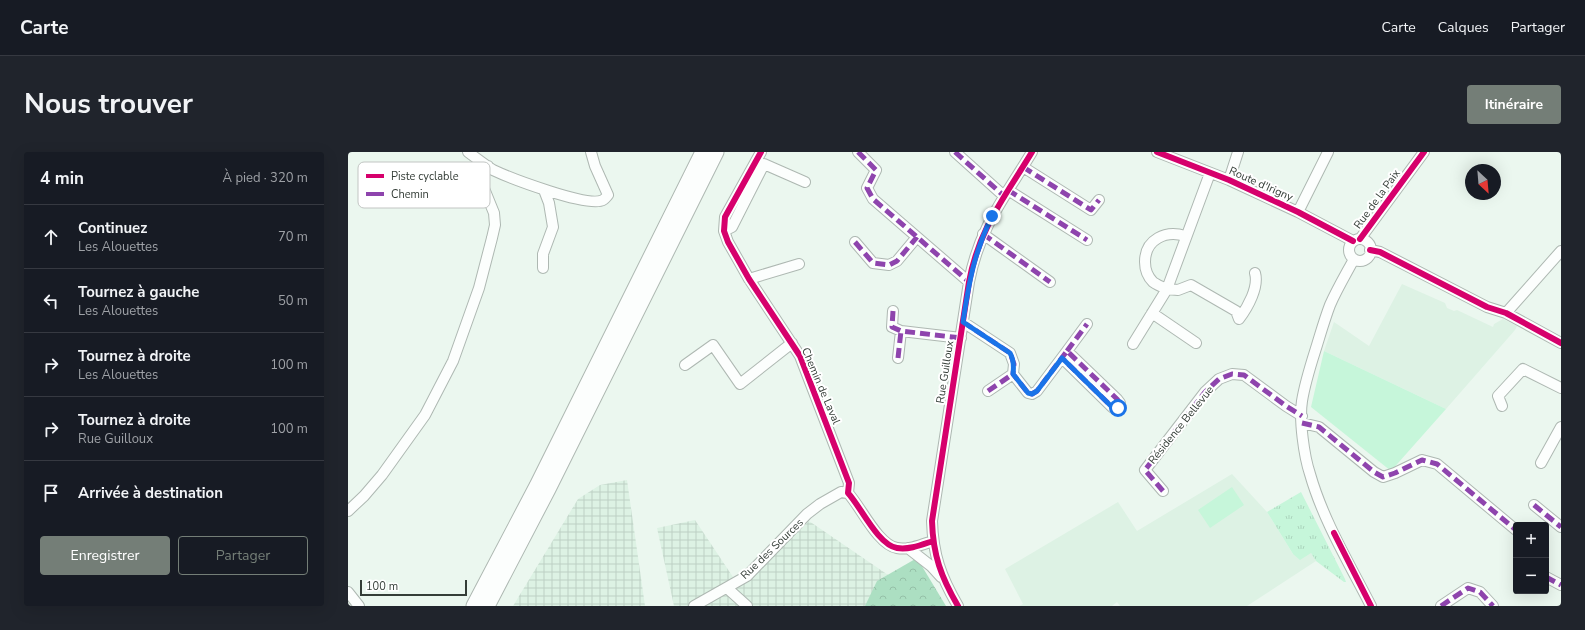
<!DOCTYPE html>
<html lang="fr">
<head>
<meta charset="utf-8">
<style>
  body { margin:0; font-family:"Nunito Sans",sans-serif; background:#20242c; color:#f1f3f6 }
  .controls { position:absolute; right:12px; bottom:12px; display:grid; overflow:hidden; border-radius:4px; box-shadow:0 4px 16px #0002 }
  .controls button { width:36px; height:36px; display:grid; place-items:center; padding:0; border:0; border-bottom:1px solid #363941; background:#171b24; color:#f1f3f6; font:20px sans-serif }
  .compass { position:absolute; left:1117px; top:12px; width:36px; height:36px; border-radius:50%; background:#171b24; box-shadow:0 4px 16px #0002; rotate:154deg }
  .scale { position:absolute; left:12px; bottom:10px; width:107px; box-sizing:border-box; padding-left:4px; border:2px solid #343d37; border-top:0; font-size:11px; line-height:14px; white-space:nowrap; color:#343d37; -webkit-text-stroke:3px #fff; paint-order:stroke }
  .stop { position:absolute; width:12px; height:12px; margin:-9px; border:3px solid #1a73e8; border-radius:50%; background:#fff }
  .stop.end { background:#1a73e8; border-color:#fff; box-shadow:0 1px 4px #0008 }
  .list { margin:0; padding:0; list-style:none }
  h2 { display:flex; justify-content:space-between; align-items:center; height:52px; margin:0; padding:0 16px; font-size:17px }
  h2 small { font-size:13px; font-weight:400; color:#9ea1a6 }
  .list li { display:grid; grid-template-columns:26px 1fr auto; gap:12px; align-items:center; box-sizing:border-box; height:64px; padding:0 16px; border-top:1px solid #363941 }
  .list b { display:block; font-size:15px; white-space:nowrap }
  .list p { margin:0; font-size:13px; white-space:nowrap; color:#9ea1a6 }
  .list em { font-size:13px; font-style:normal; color:#9ea1a6 }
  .actions { display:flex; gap:8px; padding:12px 16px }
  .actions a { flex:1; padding:9px 0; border:1px solid #747e77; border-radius:4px; text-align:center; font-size:14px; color:#747e77 }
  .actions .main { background:#747e77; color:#fff }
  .icon { flex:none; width:22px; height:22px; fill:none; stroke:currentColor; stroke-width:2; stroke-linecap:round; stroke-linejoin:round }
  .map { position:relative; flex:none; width:1213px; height:454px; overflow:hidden; border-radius:4px }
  header { display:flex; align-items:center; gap:24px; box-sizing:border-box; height:56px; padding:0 20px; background:#171b24; border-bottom:1px solid #363941 }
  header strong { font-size:19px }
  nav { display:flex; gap:22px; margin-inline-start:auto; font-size:14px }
  .intro { display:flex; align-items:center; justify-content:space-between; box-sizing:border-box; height:96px; padding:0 24px }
  h1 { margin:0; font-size:28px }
  .button { padding:10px 18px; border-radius:4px; background:#747e77; color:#fff; font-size:14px; font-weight:700 }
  main { display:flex; gap:24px; padding:0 24px }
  aside { flex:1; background:#171b24; border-radius:4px; box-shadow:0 4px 16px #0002 }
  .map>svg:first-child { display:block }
  .built { fill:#ddf2e4 }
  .industrial { fill:url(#industrial-grid) }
  .forest { fill:url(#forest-crowns) }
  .park { fill:url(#park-tufts) }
  .pitch { fill:#c6f6da }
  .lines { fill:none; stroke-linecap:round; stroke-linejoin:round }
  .minor-casing { stroke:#aeb8b2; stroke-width:12 }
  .highway-casing { stroke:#aeb8b2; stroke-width:17 }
  .minor { stroke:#fcfefd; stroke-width:10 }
  .highway { stroke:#fcfefd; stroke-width:15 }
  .quiet { stroke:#8e44ad; stroke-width:5; stroke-dasharray:10 5; stroke-linecap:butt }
  .cycleway-casing { stroke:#fff; stroke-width:8 }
  .cycleway { stroke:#d6006c; stroke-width:6 }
  .route { stroke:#1a73e8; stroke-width:5 }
  .labels { text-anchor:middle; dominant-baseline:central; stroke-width:4; stroke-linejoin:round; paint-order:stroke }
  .street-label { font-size:11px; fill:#343d37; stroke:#fff }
  .key { fill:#fff; stroke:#c2c5c3; stroke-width:1 }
  .key-label { font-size:11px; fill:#343d37 }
</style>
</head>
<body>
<header>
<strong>Carte</strong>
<nav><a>Carte</a><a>Calques</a><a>Partager</a></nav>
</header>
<div class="intro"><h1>Nous trouver</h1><a class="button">Itinéraire</a></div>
<main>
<aside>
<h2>4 min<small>À pied · 320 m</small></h2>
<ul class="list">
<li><svg class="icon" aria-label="ahead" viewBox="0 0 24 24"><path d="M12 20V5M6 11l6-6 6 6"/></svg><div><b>Continuez</b><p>Les Alouettes</p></div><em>70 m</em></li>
<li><svg class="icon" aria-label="left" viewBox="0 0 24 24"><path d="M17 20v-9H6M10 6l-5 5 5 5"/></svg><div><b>Tournez à gauche</b><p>Les Alouettes</p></div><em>50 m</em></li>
<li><svg class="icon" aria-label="right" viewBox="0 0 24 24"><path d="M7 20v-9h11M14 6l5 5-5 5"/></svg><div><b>Tournez à droite</b><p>Les Alouettes</p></div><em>100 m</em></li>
<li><svg class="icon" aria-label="right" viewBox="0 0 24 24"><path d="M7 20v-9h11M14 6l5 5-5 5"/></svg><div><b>Tournez à droite</b><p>Rue Guilloux</p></div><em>100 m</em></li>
<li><svg class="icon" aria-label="arrive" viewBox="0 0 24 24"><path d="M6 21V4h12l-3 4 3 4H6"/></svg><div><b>Arrivée à destination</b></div></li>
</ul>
<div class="actions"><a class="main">Enregistrer</a><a>Partager</a></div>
</aside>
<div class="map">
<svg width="1213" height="454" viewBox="0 0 1213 454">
  <defs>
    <pattern id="industrial-grid" width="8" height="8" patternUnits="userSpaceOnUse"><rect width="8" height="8" fill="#ddf2e4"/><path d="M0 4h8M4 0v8" fill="none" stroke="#bed0c4"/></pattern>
    <pattern id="forest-crowns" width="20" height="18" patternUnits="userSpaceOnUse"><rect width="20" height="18" fill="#acdfc2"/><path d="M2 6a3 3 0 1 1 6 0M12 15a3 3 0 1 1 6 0" fill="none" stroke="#95c0a7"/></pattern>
    <pattern id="park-tufts" width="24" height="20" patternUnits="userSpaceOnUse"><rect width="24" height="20" fill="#c6f6da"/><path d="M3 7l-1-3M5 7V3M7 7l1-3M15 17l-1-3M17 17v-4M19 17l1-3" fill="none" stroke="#abd4bc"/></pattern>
  </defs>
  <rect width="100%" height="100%" fill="#ebf7ef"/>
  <path class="built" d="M1054 132 1097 151 1099 156 1106 159 1109 158 1145 175 1146 172 1155 167 1169 174 1167 178 1098 257 976 199 986 170 1021 194Z
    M884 322 919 360 945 402 963 401 968 409 899 454H772L769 450 764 454H671L675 452 657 417 770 350 789 379Z"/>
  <path class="industrial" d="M279 328 297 454H165L230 347 252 333Z
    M347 368 391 434 404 426 461 369 546 427 562 454H326L309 376Z"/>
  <path class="forest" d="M569 406 598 454H517L529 429Z"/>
  <path class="park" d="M953 340 997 427 998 430H996L968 409 963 401 952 408 945 402 919 360Z"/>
  <path class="pitch" d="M976 199 1098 257 1043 319 963 255Z
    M884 335 896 353 862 376 850 358Z"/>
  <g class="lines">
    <g class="minor-casing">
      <path id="minor" d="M120 0C128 6 137 13 145 18 162 26 240 56 255 48 256 48 259 44 260 43L247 14 243 0
        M413 0 377 65 376 79 380 90 401 127 452 204 501 331 500 341C513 355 530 393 549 396 561 398 573 393 585 389
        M510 0 528 18 519 36 525 47 621 130
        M607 0 656 44
        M809 0 881 28 950 60 1005 89
        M675 15 743 58 751 48
        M862 21 819 137 830 138 843 133 888 159 891 167C900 155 911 135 907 121
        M881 28 890 0
        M660 38 739 88
        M950 60 980 0
        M376 79 384 75 416 12 457 30
        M635 82 702 130
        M1012 87 1076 0
        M1001 98a11 11 0 1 1 22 0a11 11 0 1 1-22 0Z
        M507 90 525 111 541 113 549 109 569 85
        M1022 98 1032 100 1139 155 1158 161 1213 191
        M1006 107C998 122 989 137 982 153 977 166 973 180 969 193 963 212 957 230 954 249 951 268 956 304 962 322 975 368 1001 411 1023 454
        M195 116V102L205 75 201 51 196 38
        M401 127 451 112
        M545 159 544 175 553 179 613 186
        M804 161 848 191
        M1158 161 1213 99
        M615 170 662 201 666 212 665 222 680 241 684 242 689 239 719 199 769 247 772 251V254L767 257 764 255 714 206
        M785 192 819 137C814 135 809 133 805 130 800 125 797 117 797 110 797 87 818 78 837 84
        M719 199 739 172
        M550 206 553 179
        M337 213 365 193 392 232 444 191
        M640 239 665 222
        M1154 254 1150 244 1175 217 1213 236
        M954 271 971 275 1026 320 1035 325 1047 321 1074 308 1089 312 1168 378
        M1193 311 1213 275
        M815 339 797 318 857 240 871 227 884 222 896 223 938 254 954 264
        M1186 353 1213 375
        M0 359 16 344 34 323 77 263 105 209 131 136 144 86 147 73 146 61 135 34 134 25 140 14
        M560 396 583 414 593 425
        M1198 425 1213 433
        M379 436 399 454
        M0 440 11 454
        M346 454 399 424 459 362 472 352 493 340 500 341
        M610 454C593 425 585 403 584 369L621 130C631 76 657 45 684 0
        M1093 454 1120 436 1132 440 1145 454"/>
    </g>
    <g class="highway-casing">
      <path id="highway" d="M126 454 189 334 355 0
        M139 454 200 337 368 0"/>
    </g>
    <use href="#minor" class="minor"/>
    <use href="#highway" class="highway"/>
    <path class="quiet" d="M510 0 528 18 519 36 525 47 621 130
      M607 0 656 44
      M675 15 743 58 751 48
      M660 38 739 88
      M635 82 702 130
      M507 90 525 111 541 113 549 109 569 85
      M545 159 544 175 553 179 613 186
      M615 170 662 201 666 212 665 222 680 241 684 242 689 239 719 199 769 247 772 251V254L767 257 764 255 714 206
      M719 199 739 172
      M550 206 553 179
      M640 239 665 222
      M954 271 971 275 1026 320 1035 325 1047 321 1074 308 1089 312 1168 378
      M815 339 797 318 857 240 871 227 884 222 896 223 938 254 954 264
      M1186 353 1213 375
      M1198 425 1213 433
      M1093 454 1120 436 1132 440 1145 454"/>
    <g class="cycleway-casing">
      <path id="cycleway" d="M413 0 377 65 376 79 380 90 401 127 452 204 501 331 500 341C513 355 530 393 549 396 561 398 573 393 585 389
        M809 0 881 28 950 60 1005 89
        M1012 87 1076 0
        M1022 98 1032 100 1139 155 1158 161 1213 191
        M986 381 1023 454
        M610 454C593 425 585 403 584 369L621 130C631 76 657 45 684 0"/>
    </g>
    <use href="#cycleway" class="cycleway"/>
  </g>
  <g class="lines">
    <path class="route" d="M644 64C626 101 621 130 615 170L662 201C666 208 666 214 665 222L680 241 684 242 689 239 714 206 764 255 770 256"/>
  </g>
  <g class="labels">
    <g class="street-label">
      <text transform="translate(913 32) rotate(24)">Route d'Irigny</text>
      <text transform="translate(1029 47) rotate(-54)">Rue de la Paix</text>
      <text transform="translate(597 220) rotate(-81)">Rue Guilloux</text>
      <text transform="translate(473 234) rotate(67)">Chemin de Laval</text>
      <text transform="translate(833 273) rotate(-51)">Résidence Bellevue</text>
      <text transform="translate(424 397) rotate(-44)">Rue des Sources</text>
    </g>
  </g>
  <rect x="10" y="10" width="132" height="46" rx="6" class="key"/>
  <rect x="18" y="22" width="18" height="4" fill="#d6006c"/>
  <rect x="18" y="40" width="18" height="4" fill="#8e44ad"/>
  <g class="key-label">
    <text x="43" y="28">Piste cyclable</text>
    <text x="43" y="46">Chemin</text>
  </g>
</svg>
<div class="controls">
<button>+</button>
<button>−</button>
</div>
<svg class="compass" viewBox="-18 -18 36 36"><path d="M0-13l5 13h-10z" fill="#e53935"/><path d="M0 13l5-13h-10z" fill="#9ea1a6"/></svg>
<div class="scale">100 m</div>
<div class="stop" style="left:770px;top:256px"></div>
<div class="stop end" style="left:644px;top:64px"></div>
</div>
</main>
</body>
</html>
